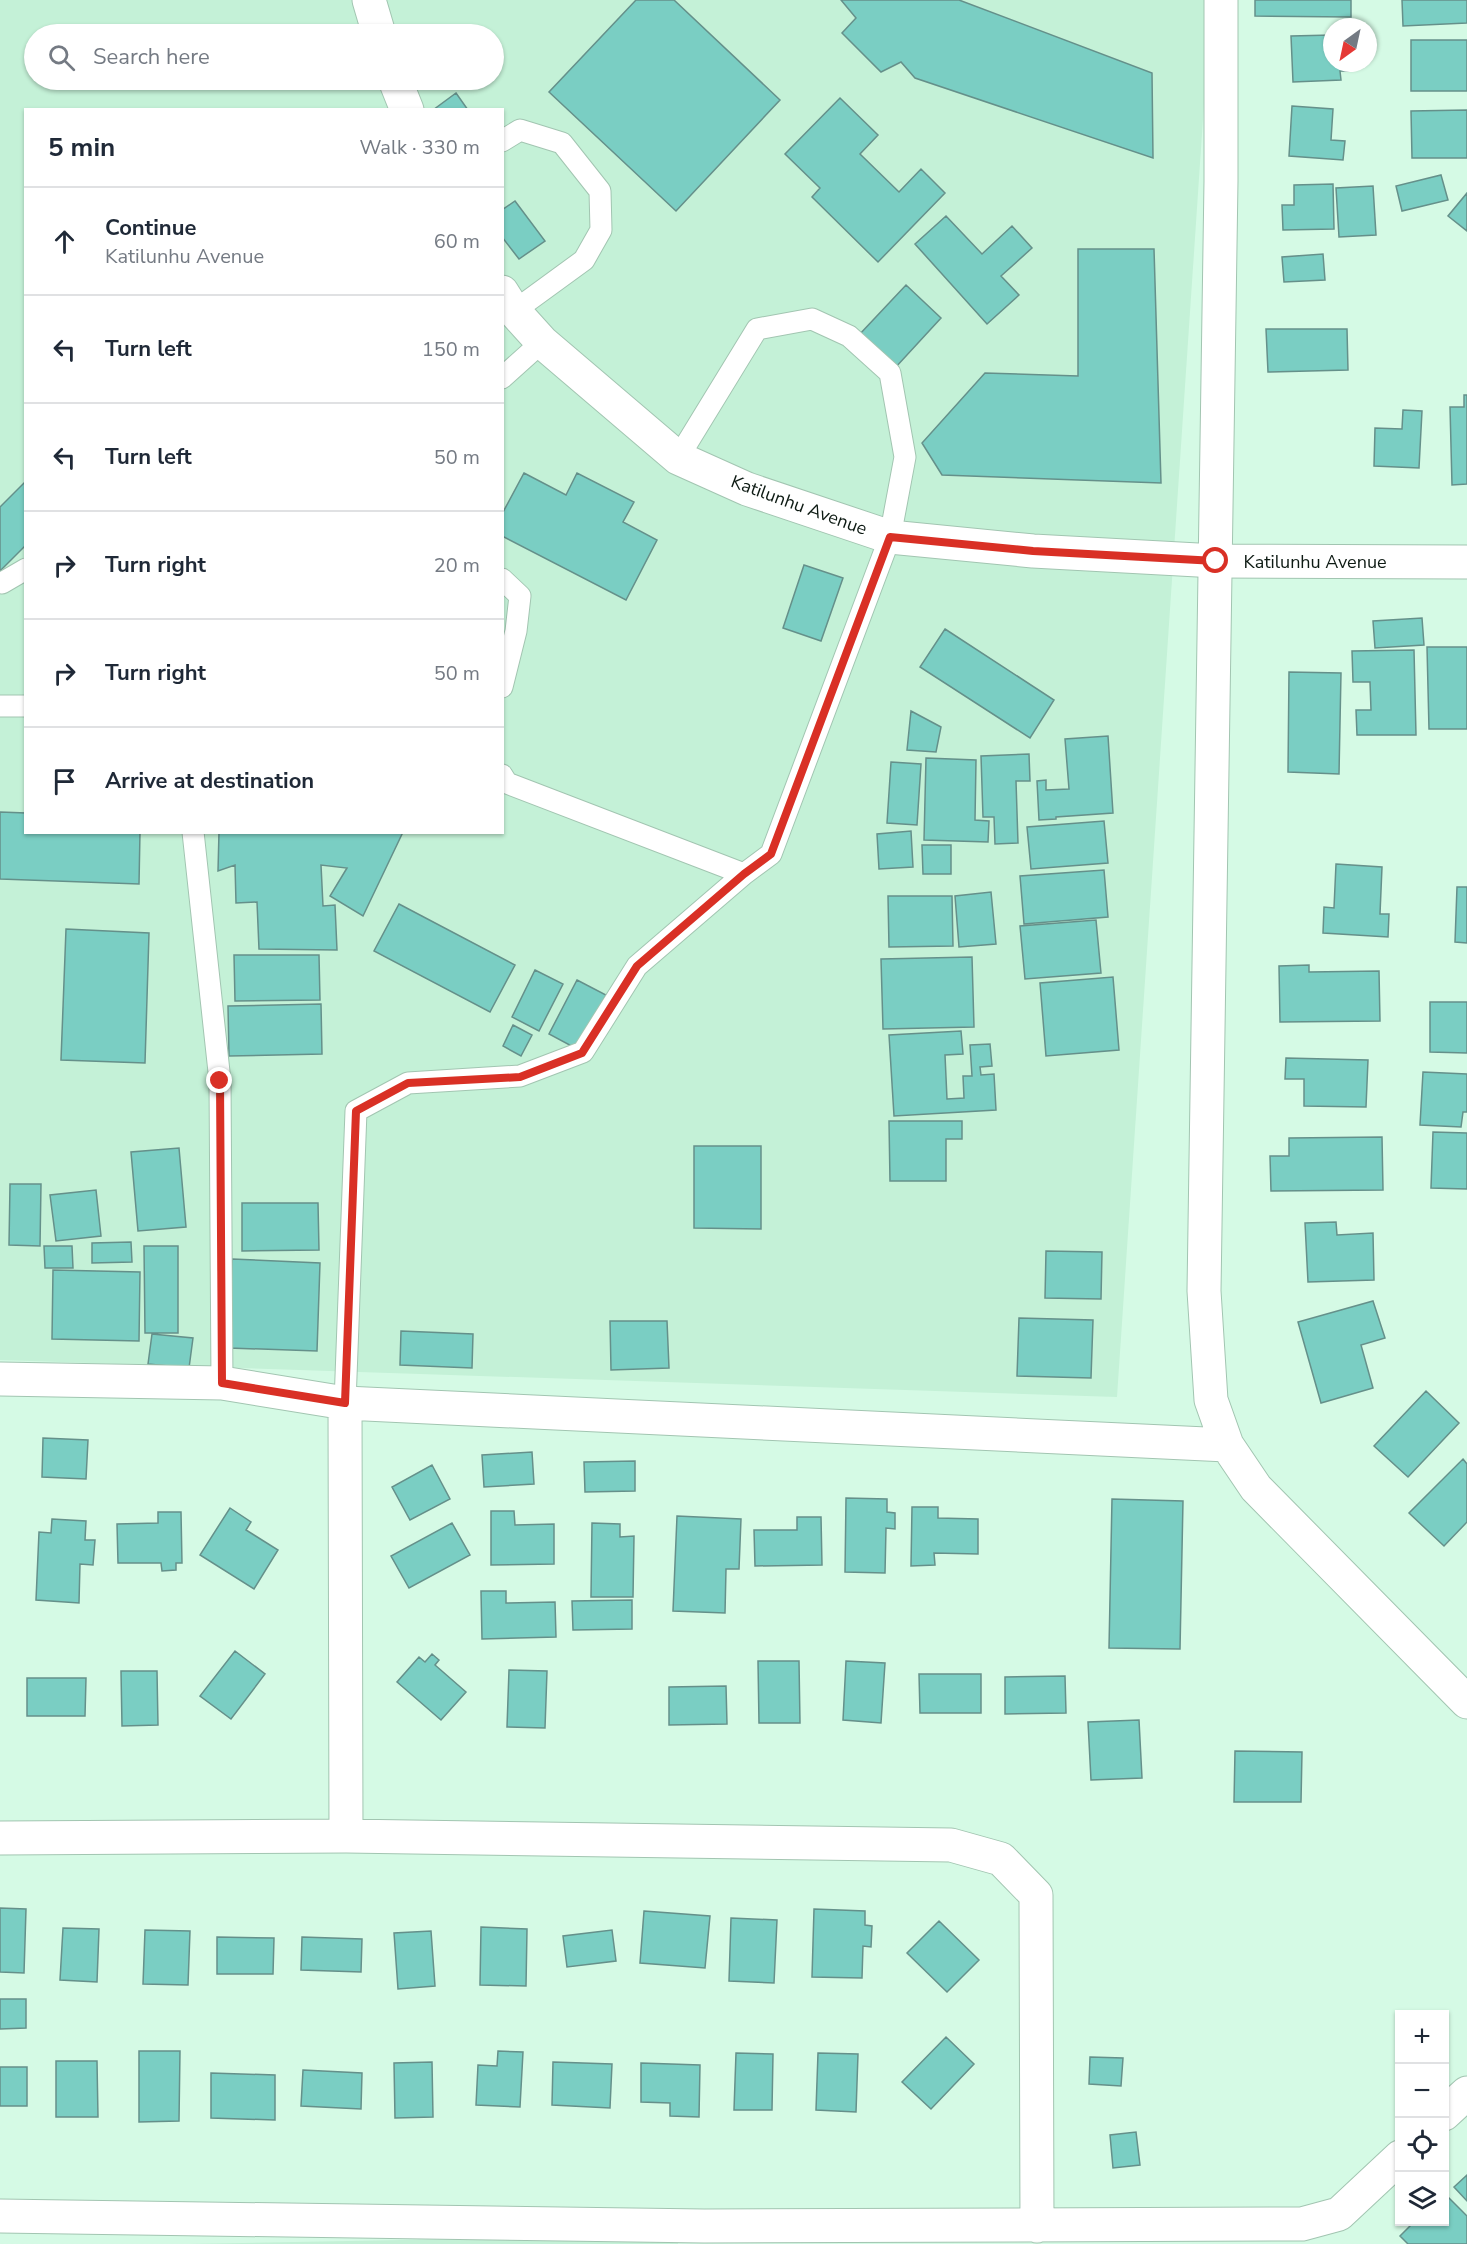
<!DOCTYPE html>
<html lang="en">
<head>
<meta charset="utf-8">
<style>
  body { margin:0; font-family:"Nunito Sans",sans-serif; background:#f2f2f3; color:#1f2937 }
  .controls { position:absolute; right:18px; bottom:18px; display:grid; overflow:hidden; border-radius:0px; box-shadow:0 2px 4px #0004 }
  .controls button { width:54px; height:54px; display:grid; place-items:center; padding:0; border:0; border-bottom:2px solid #e0e1e3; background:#fff; color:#1f2937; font:30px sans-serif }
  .compass { position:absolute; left:1323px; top:18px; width:54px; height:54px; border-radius:50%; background:#fff; box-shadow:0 2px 4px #0004; rotate:213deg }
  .stop { position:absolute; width:18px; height:18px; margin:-14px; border:4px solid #d93025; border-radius:50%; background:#fff }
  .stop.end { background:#d93025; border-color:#fff; box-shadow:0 2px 6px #0008 }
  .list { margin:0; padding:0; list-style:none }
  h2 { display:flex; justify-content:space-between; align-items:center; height:78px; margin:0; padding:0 24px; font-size:26px }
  h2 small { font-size:20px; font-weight:400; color:#747a83 }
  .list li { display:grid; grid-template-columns:39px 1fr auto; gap:18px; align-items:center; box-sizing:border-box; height:108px; padding:0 24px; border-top:2px solid #e0e1e3 }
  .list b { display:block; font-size:22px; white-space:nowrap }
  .list p { margin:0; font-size:20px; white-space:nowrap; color:#747a83 }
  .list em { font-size:20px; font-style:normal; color:#747a83 }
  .icon { flex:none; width:33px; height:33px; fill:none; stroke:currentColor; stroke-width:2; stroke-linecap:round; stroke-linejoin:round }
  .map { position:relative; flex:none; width:1467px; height:2244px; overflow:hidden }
  .search { position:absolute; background:#fff; box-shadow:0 2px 4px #0004; left:24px; top:24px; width:480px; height:66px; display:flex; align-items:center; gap:15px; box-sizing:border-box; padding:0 21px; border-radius:33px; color:#747a83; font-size:22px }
  .panel { position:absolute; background:#fff; box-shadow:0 2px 4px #0004; left:24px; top:108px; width:480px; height:726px; border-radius:0px }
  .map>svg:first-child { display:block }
  .built { fill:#c4f1d7; fill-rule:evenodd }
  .building { fill:#7acec3; stroke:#65908a; stroke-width:1.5 }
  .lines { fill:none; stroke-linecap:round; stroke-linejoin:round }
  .lane-casing { stroke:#a2c5b1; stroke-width:23 }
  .street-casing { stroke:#a2c5b1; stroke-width:35 }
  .secondary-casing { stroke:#a2c5b1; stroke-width:35 }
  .lane { stroke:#fff; stroke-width:21 }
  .street { stroke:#fff; stroke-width:33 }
  .secondary { stroke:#fff; stroke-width:33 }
  .route { stroke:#d93025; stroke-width:8 }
  .labels { text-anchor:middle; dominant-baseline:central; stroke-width:5; stroke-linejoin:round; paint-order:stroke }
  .street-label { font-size:18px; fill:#0d1a13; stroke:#fff }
</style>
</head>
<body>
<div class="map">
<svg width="1467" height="2244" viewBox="0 0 1467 2244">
  <rect width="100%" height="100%" fill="#d5fae5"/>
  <path class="built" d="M0 0H1211L1117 1397 0 1360ZM34 34H494V80H34ZM26 110H502V832H26Z
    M678 2235V2244H189Z"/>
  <path class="building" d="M636 0H674L780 100 676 211 549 92Z
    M841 0H959L1152 73 1153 158 915 78 901 62 881 72 842 33 856 18Z
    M1255 0H1351V17L1255 16Z
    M1402 0H1467V23L1403 26Z
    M1332 35V63H1351L1352 71H1340L1341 80 1293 82 1291 36Z
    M1411 40H1467V91H1411Z
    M456 93 468 110H433Z
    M840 98 878 135 860 154 899 192 921 169 945 193 878 262 812 197 820 188 785 154Z
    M1292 106 1333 109 1331 140 1345 141 1343 160 1289 156Z
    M1467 110V158H1412L1411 111Z
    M1441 175 1448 200 1402 211 1396 186Z
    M1333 184 1334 229 1283 230 1282 205H1294V185Z
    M1373 186 1376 235 1339 237 1336 188Z
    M1467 193V231L1448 216Z
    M515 201 545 241 519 259 502 237V210Z
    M946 216 982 254 1012 226 1032 248 1001 276 1019 295 987 324 915 244Z
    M1078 249H1154L1161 483 942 475 922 443 985 373 1078 376Z
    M1323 254 1325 280 1284 282 1282 257Z
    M906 285 941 318 895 368 859 335Z
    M1266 329H1347L1348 370 1268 372Z
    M1464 395H1467V484L1452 485 1450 407H1464Z
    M1403 410 1422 411 1419 468 1374 466 1375 428 1402 429Z
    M524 473 566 495 577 473 634 502 623 522 657 540 626 600 502 536V514Z
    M26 481V545L0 571V507Z
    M804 565 843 578 821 641 783 628Z
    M1422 618 1424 645 1375 648 1373 621Z
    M945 629 1054 700 1030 738 920 667Z
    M1427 647H1467V729H1429Z
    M1414 650 1416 735H1357L1356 710H1371L1370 682H1353L1352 651Z
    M1289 672 1341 673 1339 774 1288 772Z
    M911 711 941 727 936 752 907 750Z
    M1108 736 1113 813 1056 817V819L1039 820 1037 781 1046 780V790L1069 789 1065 739Z
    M1029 754 1030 781H1016L1018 843 995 844 994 817H983L981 756Z
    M926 758 976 760 975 820 989 821 988 842 924 840Z
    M891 762 921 764 917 825 887 823Z
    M0 812 26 813V832H140L139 884 0 879Z
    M1104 821 1108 863 1031 869 1027 827Z
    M911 831 913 867 879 869 877 834Z
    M219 832H403L363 916 330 896 347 868 321 865 323 906 335 905 337 950 259 949 257 902 236 903 235 865 218 871Z
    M922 845H951V874H923Z
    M1336 864 1382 867 1380 914H1389L1388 937 1323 933 1324 907 1334 908Z
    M1104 870 1108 917 1024 924 1020 876Z
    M1457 887H1467V943L1455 942Z
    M991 892 996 944 959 947 955 896Z
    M888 896H952L953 946 889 947Z
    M399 904 515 965 490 1012 374 951Z
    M1096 920 1101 973 1025 979 1020 926Z
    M66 929 149 933 145 1063 61 1060Z
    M234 955H319L320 1000 235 1001Z
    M972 957 974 1027 883 1029 881 959Z
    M1309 965V972L1379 971 1380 1021 1280 1022 1279 966Z
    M535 970 563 984 539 1031 512 1017Z
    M1113 977 1119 1050 1046 1056 1040 983Z
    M577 980 606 995 577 1049 549 1034Z
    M1430 1002H1467V1053L1430 1052Z
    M321 1004 322 1054 229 1056 228 1006Z
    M513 1025 532 1035 521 1056 503 1046Z
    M961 1031 963 1054 945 1055 947 1099 964 1098 963 1076H972L970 1045 990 1044 992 1066 980 1067 981 1075 994 1074 996 1110 894 1116 889 1035Z
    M1286 1058 1368 1060 1366 1107 1304 1106V1079H1285Z
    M1423 1072 1467 1074V1112H1463L1461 1127 1420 1125Z
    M889 1121H962V1139H946V1181H890Z
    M1433 1132 1467 1133V1189L1431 1188Z
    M1382 1137 1383 1190 1271 1191 1270 1156H1289V1138Z
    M694 1146H761V1229L694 1228Z
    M179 1148 186 1227 138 1231 131 1152Z
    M10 1184H41L40 1246 9 1245Z
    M96 1190 101 1236 56 1241 50 1195Z
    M242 1203H318L319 1250 242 1251Z
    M1336 1222 1337 1235 1373 1233 1374 1280 1308 1282 1305 1223Z
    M131 1242 132 1262 92 1263V1243Z
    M44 1246H72L73 1268H45Z
    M144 1246H178V1333H145Z
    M1046 1251 1102 1252 1101 1299 1045 1298Z
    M232 1259 320 1263 317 1351 229 1348Z
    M53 1270 140 1272 139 1341 52 1339Z
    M1373 1301 1385 1338 1361 1345 1373 1388 1321 1403 1298 1322Z
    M1019 1318 1093 1320 1091 1378 1017 1376Z
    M610 1321H667L669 1368 611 1370Z
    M401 1331 473 1334 472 1368 400 1365Z
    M152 1334 193 1338 189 1368 148 1364Z
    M1426 1391 1459 1423 1408 1477 1374 1446Z
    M43 1438 88 1440 86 1479 42 1477Z
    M532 1452 534 1484 484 1487 482 1455Z
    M1463 1459 1467 1464V1522L1444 1546 1409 1513Z
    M635 1461V1491L585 1492 584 1462Z
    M432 1465 450 1499 410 1520 392 1487Z
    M846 1498 887 1499V1512L895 1513V1529L886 1528 885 1573 845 1572Z
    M1112 1499 1183 1501 1180 1649 1109 1648Z
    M912 1507H938V1518L978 1519V1554L934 1553 935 1565 911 1566Z
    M230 1508 251 1522 246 1530 278 1550 254 1589 200 1555Z
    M491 1511H514L515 1525 554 1524V1564L491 1565Z
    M158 1512H181L182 1563H176V1570L162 1571 161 1563H118L117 1524 158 1523Z
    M677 1516 741 1519 739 1569H726L725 1613 673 1611Z
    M797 1517H821L822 1565 755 1566 754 1530H797Z
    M52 1519 86 1521 85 1540H95L93 1565 80 1564 79 1603 36 1600 39 1532 51 1533Z
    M452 1523 470 1555 409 1588 391 1556Z
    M592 1523 620 1524V1537L634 1536 633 1597H591Z
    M481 1591H506V1603L555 1602 556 1637 482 1639Z
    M632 1600V1629L573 1630 572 1601Z
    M235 1651 265 1674 231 1719 200 1696Z
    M432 1654 439 1660 435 1665 466 1692 441 1720 397 1682 419 1657 425 1662Z
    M758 1661H799L800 1723H759Z
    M846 1661 885 1663 881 1723 843 1720Z
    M509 1670 547 1671 545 1728 507 1727Z
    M121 1671H157L158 1725 122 1726Z
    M919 1674H981V1713H920Z
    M1065 1676 1066 1713 1005 1714V1677Z
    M27 1678H86L85 1716H27Z
    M726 1686 727 1724 669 1725V1687Z
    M1139 1720 1142 1778 1091 1780 1088 1722Z
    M1235 1751 1302 1752 1301 1802H1234Z
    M0 1908 26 1909 24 1973 0 1972Z
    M814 1909 865 1911V1925L872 1926 871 1947 863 1946 862 1978 812 1977Z
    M644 1911 710 1916 705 1968 640 1963Z
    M731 1918 777 1920 774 1983 729 1981Z
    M939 1921 979 1960 947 1992 907 1953Z
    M481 1927 527 1929 526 1986 480 1985Z
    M63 1928 99 1929 97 1982 60 1980Z
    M145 1930 190 1931 188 1985 143 1984Z
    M612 1930 616 1961 567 1967 563 1936Z
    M431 1931 435 1986 398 1989 394 1933Z
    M217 1937 274 1938 273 1974H217Z
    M302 1937 362 1939 361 1972 301 1970Z
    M0 1999H26V2028L0 2029Z
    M946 2037 974 2064 931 2109 902 2082Z
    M139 2051H180L179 2121 139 2122Z
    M498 2051 523 2052 520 2107 476 2105 478 2065 497 2066Z
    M736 2053 773 2054 772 2110H734Z
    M818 2053 858 2054 856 2112 816 2110Z
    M1090 2057 1123 2058 1121 2086 1089 2084Z
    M56 2061H97L98 2117H56Z
    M432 2062 433 2117 395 2118 394 2063Z
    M553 2062 612 2064 610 2108 552 2105Z
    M641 2063 700 2065 699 2117 670 2116V2103L641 2102Z
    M0 2067H27V2106H0Z
    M303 2070 362 2073 361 2109 301 2106Z
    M211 2073 275 2075V2120L211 2118Z
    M1136 2132 1140 2165 1113 2168 1110 2135Z
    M1467 2175V2201L1454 2187Z
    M1444 2193 1467 2216V2244H1408L1400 2236 1414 2222H1444Z"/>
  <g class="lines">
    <g class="lane-casing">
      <path id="lane" d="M502 141 520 130 562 143 600 191 601 230 584 260 514 311
        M502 378 542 342
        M502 579 520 596 516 631 502 687
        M2 583 26 569
        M0 706H26
        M502 775 507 783 744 874 771 854 890 537 905 457 890 373 849 336 812 319 757 329 678 458
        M193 832 220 1081 222 1383
        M345 1403 356 1111 408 1083 520 1076 583 1052 637 966 744 874"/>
    </g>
    <g class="street-casing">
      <path id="street" d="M1221 0V181L1204 1291 1211 1400 1227 1445 1256 1488 1467 1702
        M0 1379 222 1383 345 1403 1227 1445
        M345 1403 346 1836
        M0 1838 346 1836 951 1845 1001 1859 1036 1895 1037 2226
        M1444 2114 1467 2093
        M0 2216 704 2226 1302 2224 1339 2214 1400 2157"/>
    </g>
    <g class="secondary-casing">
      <path id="secondary" d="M369 0 379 34
        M395 80 407 110
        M502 292 514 311 542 342 678 458 747 489 890 537 1033 551 1216 561 1467 562"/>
    </g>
    <use href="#lane" class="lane"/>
    <use href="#street" class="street"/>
    <use href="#secondary" class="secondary"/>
  </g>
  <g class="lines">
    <path class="route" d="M220 1081 222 1383 345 1403 356 1111 408 1083 520 1077 582 1053 637 966 744 874 771 854 890 537 1033 551 1216 561"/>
  </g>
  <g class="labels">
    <g class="street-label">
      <text transform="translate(799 505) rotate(20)">Katilunhu Avenue</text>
      <text x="1315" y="562">Katilunhu Avenue</text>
    </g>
  </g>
</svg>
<div class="controls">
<button>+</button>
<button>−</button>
<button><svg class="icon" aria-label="locate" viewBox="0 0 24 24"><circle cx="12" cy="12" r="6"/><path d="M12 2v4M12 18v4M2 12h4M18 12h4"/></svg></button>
<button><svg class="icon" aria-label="layers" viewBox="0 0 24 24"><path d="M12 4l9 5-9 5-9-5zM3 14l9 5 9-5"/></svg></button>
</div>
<svg class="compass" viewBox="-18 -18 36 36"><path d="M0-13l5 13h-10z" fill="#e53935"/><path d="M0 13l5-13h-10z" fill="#747a83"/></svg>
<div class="stop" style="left:1216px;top:561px"></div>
<div class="stop end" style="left:220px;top:1081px"></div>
<div class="search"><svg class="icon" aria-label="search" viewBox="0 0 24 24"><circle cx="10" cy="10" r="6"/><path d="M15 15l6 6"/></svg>Search here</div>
<section class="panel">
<h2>5 min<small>Walk · 330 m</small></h2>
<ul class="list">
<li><svg class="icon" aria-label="ahead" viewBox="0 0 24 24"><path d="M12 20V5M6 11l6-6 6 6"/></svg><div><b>Continue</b><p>Katilunhu Avenue</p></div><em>60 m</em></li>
<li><svg class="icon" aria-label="left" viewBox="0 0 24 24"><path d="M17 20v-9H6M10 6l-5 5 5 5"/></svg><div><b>Turn left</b></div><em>150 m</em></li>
<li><svg class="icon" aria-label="left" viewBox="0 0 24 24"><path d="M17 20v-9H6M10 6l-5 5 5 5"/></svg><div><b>Turn left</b></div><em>50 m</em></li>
<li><svg class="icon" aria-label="right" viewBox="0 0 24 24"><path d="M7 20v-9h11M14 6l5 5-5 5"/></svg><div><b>Turn right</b></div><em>20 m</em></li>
<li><svg class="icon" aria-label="right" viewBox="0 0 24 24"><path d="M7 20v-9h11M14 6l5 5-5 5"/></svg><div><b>Turn right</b></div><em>50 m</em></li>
<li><svg class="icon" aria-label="arrive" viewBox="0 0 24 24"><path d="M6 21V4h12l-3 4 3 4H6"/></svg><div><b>Arrive at destination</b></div></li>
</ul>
</section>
</div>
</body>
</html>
